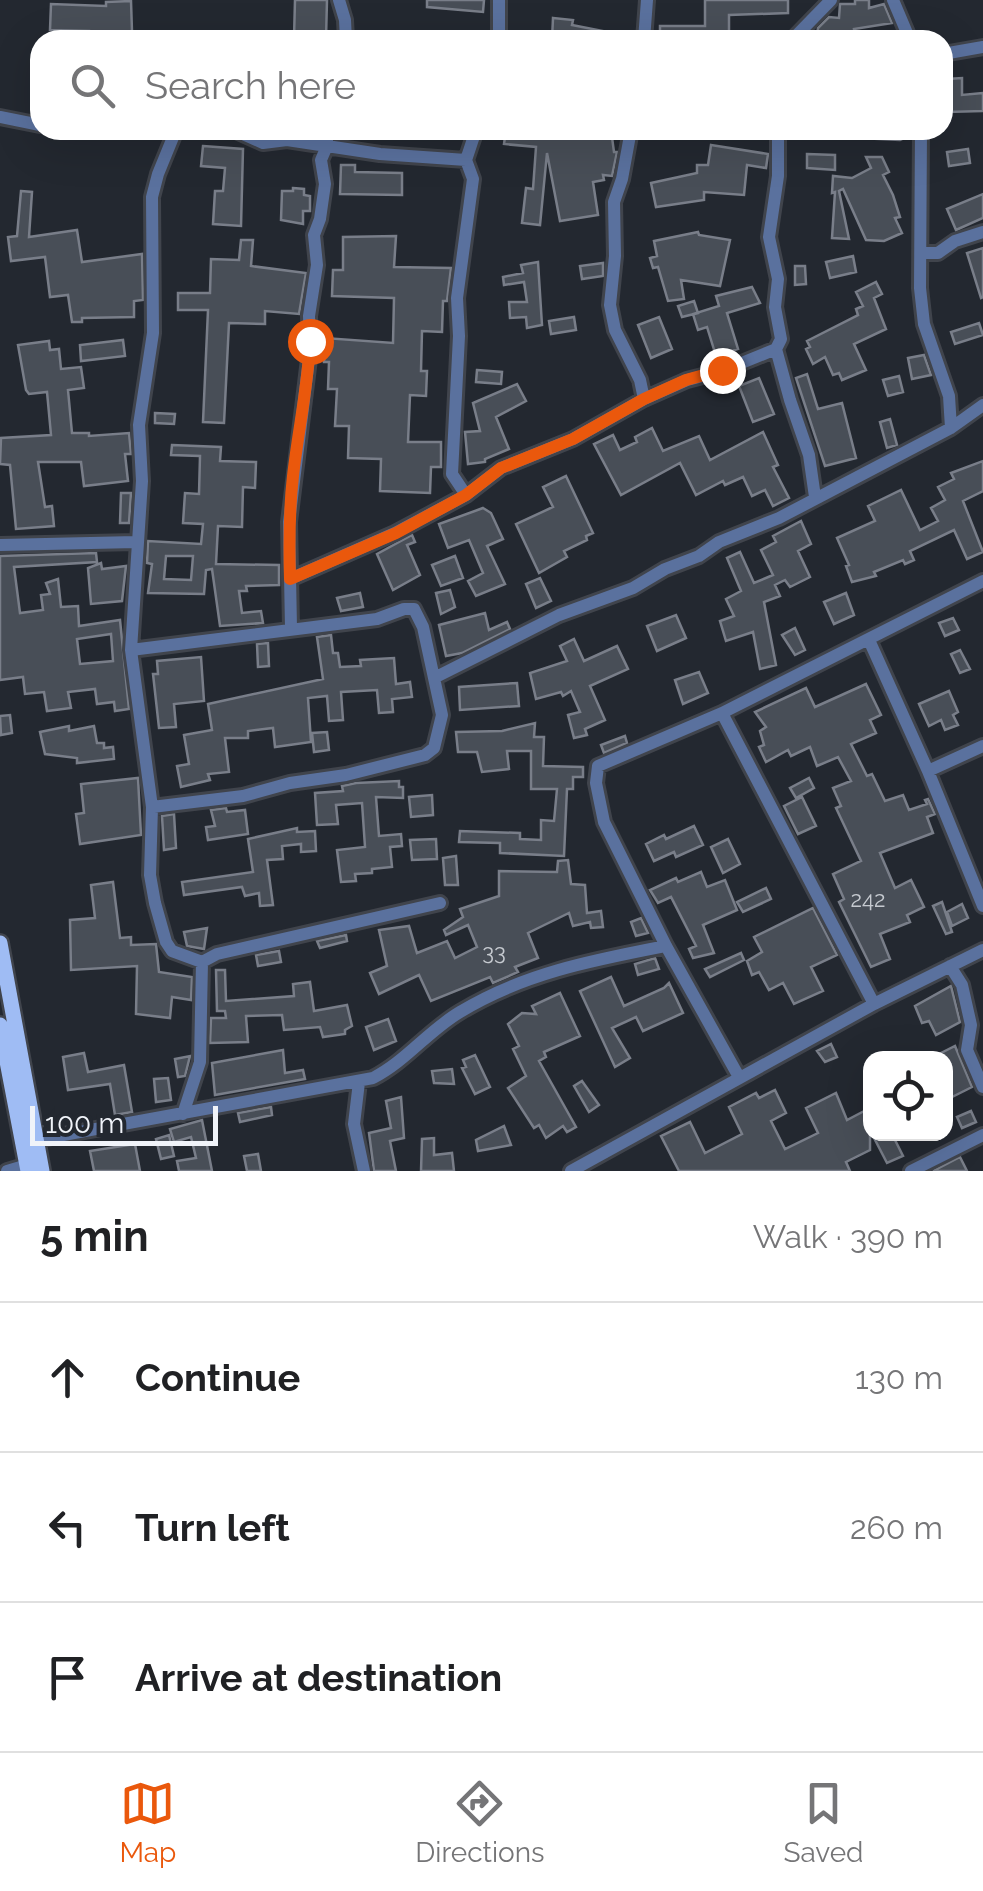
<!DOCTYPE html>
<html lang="en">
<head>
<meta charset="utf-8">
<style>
  body { margin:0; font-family:Raleway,sans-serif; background:#f2f2f2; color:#202124 }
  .controls { position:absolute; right:30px; bottom:30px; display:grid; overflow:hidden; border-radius:20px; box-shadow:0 10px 40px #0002 }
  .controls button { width:90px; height:90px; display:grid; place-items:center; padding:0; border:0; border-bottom:2px solid #e0e0e0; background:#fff; color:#202124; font:50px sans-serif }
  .scale { position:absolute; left:30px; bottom:25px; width:188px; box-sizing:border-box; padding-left:10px; border:5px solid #f0f3f9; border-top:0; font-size:28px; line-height:35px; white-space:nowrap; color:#f0f3f9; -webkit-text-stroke:8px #232830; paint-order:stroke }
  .stop { position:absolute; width:30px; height:30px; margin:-22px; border:8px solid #ea580c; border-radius:50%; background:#fff }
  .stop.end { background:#ea580c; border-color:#fff; box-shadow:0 2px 10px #0008 }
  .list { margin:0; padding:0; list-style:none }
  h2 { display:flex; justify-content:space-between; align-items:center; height:130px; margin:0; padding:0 40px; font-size:42px }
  h2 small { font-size:32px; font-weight:400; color:#757577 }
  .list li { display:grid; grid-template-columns:65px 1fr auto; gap:30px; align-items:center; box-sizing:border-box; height:150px; padding:0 40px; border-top:2px solid #e0e0e0 }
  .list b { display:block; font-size:38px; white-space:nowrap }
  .list em { font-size:32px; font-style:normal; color:#757577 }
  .icon { flex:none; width:55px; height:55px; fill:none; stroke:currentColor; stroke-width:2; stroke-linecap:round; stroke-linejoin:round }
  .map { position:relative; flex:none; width:983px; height:1171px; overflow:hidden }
  .search { position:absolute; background:#fff; box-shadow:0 10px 40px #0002; left:30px; right:30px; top:30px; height:110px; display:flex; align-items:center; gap:25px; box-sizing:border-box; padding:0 35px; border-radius:30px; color:#757577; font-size:38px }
  .sheet { height:580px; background:#fff }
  nav { display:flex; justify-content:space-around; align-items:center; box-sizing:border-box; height:140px; border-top:2px solid #e0e0e0; background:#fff; font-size:28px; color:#757577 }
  nav a { display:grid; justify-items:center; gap:5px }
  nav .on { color:#ea580c }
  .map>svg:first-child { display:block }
  .building { fill:#484e57; stroke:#797e89; stroke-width:2.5; fill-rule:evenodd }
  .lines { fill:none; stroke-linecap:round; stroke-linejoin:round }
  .minor-casing { stroke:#40444c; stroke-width:18 }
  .major-casing { stroke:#40444c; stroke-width:20 }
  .minor { stroke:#5a719e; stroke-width:12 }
  .major { stroke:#9fbcf4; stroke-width:15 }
  .route { stroke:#ea580c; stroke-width:12 }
  .labels { text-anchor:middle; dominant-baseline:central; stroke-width:8; stroke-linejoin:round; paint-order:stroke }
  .number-label { font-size:22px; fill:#c6cad0 }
</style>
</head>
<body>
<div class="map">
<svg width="983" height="1171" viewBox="0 0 983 1171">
  <rect width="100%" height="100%" fill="#232830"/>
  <path class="building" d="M295 0H327L326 39 294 38Z
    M427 0H484L483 12 427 7Z
    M705 0H788V13L729 15V36L660 39V26H705Z
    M855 0H869V8L884 4 892 23 854 29 856 40 817 36 818 28 829 17 839 18 840 4H855Z
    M131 1 132 31 103 33V40H89V31L50 30 51 4 106 6V2Z
    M553 18 573 20 572 25 618 34V40H552Z
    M962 78V95L983 93V111L947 112V79Z
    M506 130H563V135L611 130 614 152H617L612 176 603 175 604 180 593 182 598 215 560 221 547 153 540 225 522 223 526 188 533 189 536 147 504 144Z
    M861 130H911V135L900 140 860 138Z
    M711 145 768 154 766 168 747 165 744 195 704 192V200L656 207 651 183 697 173V165H708Z
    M203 146 243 149 241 226 213 224 215 191H223L225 168 201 166Z
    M968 149 970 163 949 166 947 152Z
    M807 154 835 155V170L807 168Z
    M866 157H882L889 172 883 175 893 195 900 217 895 218 902 233 884 241 866 240 843 189 839 191 849 239 832 238 835 192 832 193 833 176 852 178 871 168Z
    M341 165H355V172L402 173V195L340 194Z
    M293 188 304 189V195L310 196V211H303V224L281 220 282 191H293Z
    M21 191 32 192 29 237 77 230 82 262 142 254 143 300 134 301V317L82 318V322H72L68 295 50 297 45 257 11 261 8 237 17 236Z
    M983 194V218L956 230 947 209Z
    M698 232 699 235 730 240 720 286 681 280 684 299 668 301 658 267 653 268 650 258 657 256 654 241Z
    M396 236 394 267 451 268 447 301H443L442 332 422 331 421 371H427L426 396 410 395 408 442H441V467H431L430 493 380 491 381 459 348 458 349 426H335L337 389H328L329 362H324L325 338 393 343 394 298 332 296 333 270H343V237Z
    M241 240H253L251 266 306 273 299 314 265 311V324L229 323 224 423 203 422 208 310H178V293H210L211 259 239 260Z
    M983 248V297L981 298 967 253Z
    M853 256 856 272 830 278 826 262Z
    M538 262 542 325 527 328 526 317 510 318 509 302H527L524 282 504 285 503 277 523 273 521 265Z
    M603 263V276L582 279 580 266Z
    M795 266H805L806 284 795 285Z
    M876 282 882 294 874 298 886 329 854 344 866 370 842 380 839 373 833 375 825 357 813 364 806 349 810 347 807 341 858 315 856 309 863 306 856 292Z
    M752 287 760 303 727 313 738 349 716 356 707 327 698 330 693 314 719 306 716 296Z
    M694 301 698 313 682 317 678 306Z
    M574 317 576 330 551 334 549 321Z
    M659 317 672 349 651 358 638 325Z
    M979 323 983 335 955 344 951 332Z
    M123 340 125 356 81 361 80 345Z
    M49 341 50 350 59 349 61 369 81 367 84 388 68 390 72 433H89V436L129 433 131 454H125L128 481 84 486 81 462H38L45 507 52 506 54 526 16 529 10 465 0 464 1 438 51 435 47 392 29 394 26 390 18 345Z
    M924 355 931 375 912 379 908 358Z
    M477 370 502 372 501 384 476 382Z
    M807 374 818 409 842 403 856 458 825 466 796 378Z
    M899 376 903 392 888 396 883 380Z
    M759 378 774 414 753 422 739 386Z
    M517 384 526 401 496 417 509 449 485 459V462L468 464 465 432 480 431 473 403Z
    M155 413 175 414 174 424 155 423Z
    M890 419 897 445 887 448 880 422Z
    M652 428 663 451 699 436 710 460 763 432 778 465 773 467 789 498 773 506 765 490 752 496 743 477 725 485 723 481 696 495 680 463 621 495 594 444 613 435 620 450 637 442 635 437Z
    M172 445 221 447 220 461 256 462 255 488 243 487 242 527 218 526 216 564 279 565V585L246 586 247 591H239L242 613 261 611 263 623 220 626 212 569 206 570 204 594 148 593 152 564 147 563 148 541 201 544 203 524 183 523 185 493 199 494 200 456 171 455ZM166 556H193L191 580 164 579Z
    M983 461V491L963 501 983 552 967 559 954 530 910 551 914 560 905 564 903 560 874 572 876 576 852 582 846 566 849 565 837 538 875 521 868 506 901 490 920 530 938 521 931 508 945 500 938 487 954 479 951 473Z
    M566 476 593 533 586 536 587 540 564 551 567 557 539 573 516 524 553 507 543 487Z
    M121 493H131L129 523H120Z
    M483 508 491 513 503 539 487 546 505 584 476 596 468 581 483 573 469 540 448 548 439 524Z
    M801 521 811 544 798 551 810 577 790 587 785 580 775 585 780 596 764 602 776 665 760 669 753 632 726 641 720 621 734 616 726 599 741 591 727 558 740 552 754 583 773 575 761 550 776 542 773 536Z
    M412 535 415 542 407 545 420 575 393 590 377 554Z
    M96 553 97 562 14 567 20 613 43 610 41 595 50 594 46 583 58 579 61 607 78 606 79 626 120 620 129 709 115 711 114 702 97 704 95 689 68 692 71 708 47 711 44 692 25 694 23 677 0 680V556ZM111 634 113 661 80 664 77 639Z
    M455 556 463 578 441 586 432 565Z
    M101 563 102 569 126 566 122 601 91 604 88 568Z
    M540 578 551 601 536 608 526 584Z
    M450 590 455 607 441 614 436 593Z
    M360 593 363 607 341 611 337 598Z
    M846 593 854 615 834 624 824 602Z
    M485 613 489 630 507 622 510 629 462 653 446 656 439 625Z
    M676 615 686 638 657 651 647 626Z
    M953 618 959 630 945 636 939 623Z
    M795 628 805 650 795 655 782 635Z
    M331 635 333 653H338L340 667 361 666 360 660 394 658 396 684 410 682 412 697 392 699 393 712 379 713 377 690 341 692 343 720 329 721 327 696 308 698 311 742 275 747 273 728 248 731V738H225L229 772 208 774 210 780 181 787 177 766 189 764 184 735 212 730 208 704 323 679 317 637Z
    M574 639 584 661 617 646 628 669 590 686 605 720 585 729 587 735 574 738 568 715 580 712 571 691 563 696 561 692 536 699 530 673 567 661 560 646Z
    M268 643 269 666 258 667 257 644Z
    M960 650 970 669 960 673 951 654Z
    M201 657 204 701 174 704 176 727 159 728 153 674H158L157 661Z
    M699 672 708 693 683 704 675 680Z
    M517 683 519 706 460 710 459 687Z
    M866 684 881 715 870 720 876 733 851 744 867 776 872 774 885 801 903 795 909 810 927 804 925 800 928 799 935 814 927 817 933 833 880 853 895 888 911 880 924 907 907 915 910 922 880 934 890 959 871 967 839 902 844 899 833 874 861 861 836 808 841 806 833 788 851 781 838 757 817 766 810 747 791 756 788 750 766 762 759 747 764 745 760 731 766 727 755 712 806 688 815 707Z
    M949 691 958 712 953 715 958 725 945 730 941 720 929 726 919 704Z
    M10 715 12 733 1 735 0 716Z
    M535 723 534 737H544L543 766 583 767V777H573V789H567L564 856 500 853V843L459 842 460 831 520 833V839L541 840V820L554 821 557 789H531V751H507L509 769 482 772 477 752H458L456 732 502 731Z
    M69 726V731L94 726 97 743H104V748L113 747 114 759 77 763V758L45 754 40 732Z
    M327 732 329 750 314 752 312 733Z
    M625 736 627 743 604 753 601 745Z
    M138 778 141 835 80 844 76 814 84 813 81 784Z
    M809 778 814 788 796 798 790 788Z
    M399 781V787H403V798L376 797 379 836 401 834 402 846 390 847 392 867 372 869V873L355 874 356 881 341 882 337 850 365 847 362 803 336 805 338 824 317 825 315 793 343 791 342 786 356 783Z
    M432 795 433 815 411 817 409 797Z
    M802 797 816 826 798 834 784 806Z
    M226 808 227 812 245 810 248 834 208 840 206 827 215 826 211 810Z
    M174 814 176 848 164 850 162 816Z
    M694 826 703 845 676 857 674 852 654 861 646 844 664 835 666 839Z
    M297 828V832L315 831 316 851 301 852V844L282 846 283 859 267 860 273 905 260 906 259 893 245 896 242 887 184 895 182 882 253 872 248 839Z
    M436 839 437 859 412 860 410 840Z
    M728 839 740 864 723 873 711 847Z
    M456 856 458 885H445L443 858Z
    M568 860 571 884 585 885 587 913 601 911 603 927 591 928 590 922 573 926 569 913 528 933 538 958 515 967 518 972 493 983 490 977 431 1001 419 975 379 994 370 973 387 966 379 930 409 926 417 953 447 941 455 958 477 947 468 925 446 935 444 930 463 917 460 909 499 896V871L557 872 558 861Z
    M701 872 707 887 725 880 737 910 703 925 714 953 693 958 689 949 696 946 671 897 658 903 650 890 676 878 678 882Z
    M113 882 120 938 131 937V945L156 944 159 972 192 977 191 1000 172 997 170 1018 136 1014 137 966 71 970 70 920 95 918 91 885Z
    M766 888 771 899 743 912 737 902Z
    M942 902 952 932 946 934 933 906Z
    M962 904 968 918 952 926 947 912Z
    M813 908 837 955 811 967 823 991 794 1004 783 983 769 990 759 972 752 975 747 961 762 952 754 937Z
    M641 918 648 933 636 936 631 922Z
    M207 928 204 949 187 946 184 932Z
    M346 935 347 941 320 948 317 941Z
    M279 951 281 962 258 966 256 955Z
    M741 953 744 960 710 977 705 969Z
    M655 958 659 969 638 975 635 964Z
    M216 970H225L226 1001 294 996 293 984 310 982 314 1011 347 1005 352 1026 345 1030V1034L323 1037 320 1027 284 1030 282 1015 246 1016 248 1042 210 1043 211 1018H226L225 1011H217Z
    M611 977 624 1006 664 988 669 983 683 1013 643 1031 636 1017 612 1028 630 1058 615 1067 580 991Z
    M951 986 960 1022 936 1035 929 1021 922 1023 915 1006Z
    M560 993 580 1036 544 1052 546 1057 539 1061 576 1127 567 1132 563 1126 546 1138 539 1125 534 1128 508 1088 526 1076 513 1049 519 1046 508 1024 522 1013 536 1014 532 1006Z
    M388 1019 396 1041 374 1050 366 1027Z
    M831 1044 837 1057 825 1062 817 1051Z
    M955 1046 972 1087 946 1100V1058H931Z
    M283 1050 285 1073 303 1070 305 1079 215 1095 212 1063Z
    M84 1053 88 1072 124 1065 132 1112 115 1115 110 1084 68 1090 63 1057Z
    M475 1055 490 1087 475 1094 462 1068 466 1067 463 1060Z
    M190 1056 185 1076 178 1077 175 1059Z
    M452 1069 454 1084 434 1083 432 1071Z
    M168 1078 171 1100 156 1102 154 1079Z
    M582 1081 599 1105 589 1112 574 1086Z
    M775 1090 786 1113 771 1121 785 1149 818 1133 806 1108 836 1093 847 1120 870 1108V1150L846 1162 850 1171H679L661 1136 690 1122 705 1153 742 1134 729 1107 756 1093 759 1098Z
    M401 1097 404 1138 390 1141 396 1171H374L369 1133 391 1128 386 1101Z
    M271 1107 272 1115 240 1122 238 1113Z
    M971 1111 976 1122 962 1128 957 1117Z
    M202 1120 212 1171H179L177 1161 196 1158 191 1137 174 1142 170 1129Z
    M504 1126 511 1145 478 1151 476 1140Z
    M872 1134H892L903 1156 887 1163Z
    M169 1135 174 1156 161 1159 156 1139Z
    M434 1138V1155L452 1153 454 1171H421L422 1139Z
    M135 1144 140 1171H94L90 1151Z
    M258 1154 261 1171H247L244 1156Z
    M960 1157 967 1171H933Z"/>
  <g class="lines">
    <g class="minor-casing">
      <path id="minor" d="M339 0 345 20 346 40
        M499 0V40
        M893 0 910 40
        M644 40 647 0
        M792 40 831 0
        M943 54 983 47
        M0 117 40 125
        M176 130 158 174 152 197 153 333 139 425 142 481 131 650 152 807 150 875 155 903 166 942 172 951 202 962
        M234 130 263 143 287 140 380 154 466 160
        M631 130 622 179 614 202 615 256 610 305 615 330 640 380 644 399
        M921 130 920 288 924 324 949 396 951 428
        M921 253H938L955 241 983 232
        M776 349 790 400 809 455 815 497
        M466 495 452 474 459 336 457 298 473 179 466 160 476 130
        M0 545 136 542
        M290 579 395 533 466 495 501 468 573 439 644 399 687 380 722 371 776 349 781 339 775 307 778 279 769 237 778 176V130
        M291 628 289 522 310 351 309 316 317 265 314 235 320 219 325 184 321 160 327 146V130
        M869 640 928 771 983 906
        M131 650 377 619 404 609H414L423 627 442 715 434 748 425 755 346 775 290 783 243 796 152 807
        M436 677 559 615 633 588 665 569 699 556 719 542 779 518 951 428 983 405
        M722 713 874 1004
        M928 771 983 746
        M950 966 962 985 971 1025 967 1050 983 1087
        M739 1077 666 946 604 822 596 783 598 766 722 713 983 581
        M359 1082 354 1124 364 1171
        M183 1114 200 1062 202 962 217 954 440 903
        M36 1140 373 1078C406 1061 428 1031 460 1012 524 973 594 960 666 946
        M7 1171 27 1165
        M571 1171 874 1004 983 950
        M911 1171 983 1135"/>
    </g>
    <g class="major-casing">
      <path id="major" d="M0 943 42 1171
        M0 1025 28 1171"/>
    </g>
    <use href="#minor" class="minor"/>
    <use href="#major" class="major"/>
  </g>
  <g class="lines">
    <path class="route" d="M310 341C308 387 298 431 293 476 289 510 289 544 290 579L396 533 466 495 501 468 573 439 644 399 686 380 722 370"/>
  </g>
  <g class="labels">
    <g class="number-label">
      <text x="868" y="899">242</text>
      <text x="494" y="952">33</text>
    </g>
  </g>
</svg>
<div class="controls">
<button><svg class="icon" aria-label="locate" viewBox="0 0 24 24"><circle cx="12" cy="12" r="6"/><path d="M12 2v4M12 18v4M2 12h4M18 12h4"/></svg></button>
</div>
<div class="scale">100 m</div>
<div class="stop" style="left:310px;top:341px"></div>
<div class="stop end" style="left:722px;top:370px"></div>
<div class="search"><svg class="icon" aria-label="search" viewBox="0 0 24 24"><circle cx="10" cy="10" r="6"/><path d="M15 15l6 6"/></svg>Search here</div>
</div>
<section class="sheet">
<h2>5 min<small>Walk · 390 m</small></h2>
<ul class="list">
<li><svg class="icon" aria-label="ahead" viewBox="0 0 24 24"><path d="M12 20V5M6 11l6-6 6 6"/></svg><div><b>Continue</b></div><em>130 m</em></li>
<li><svg class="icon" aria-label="left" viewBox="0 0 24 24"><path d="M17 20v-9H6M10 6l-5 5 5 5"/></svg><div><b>Turn left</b></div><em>260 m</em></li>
<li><svg class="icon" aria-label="arrive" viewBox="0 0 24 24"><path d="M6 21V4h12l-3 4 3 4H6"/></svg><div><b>Arrive at destination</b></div></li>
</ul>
</section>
<nav>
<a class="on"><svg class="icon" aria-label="map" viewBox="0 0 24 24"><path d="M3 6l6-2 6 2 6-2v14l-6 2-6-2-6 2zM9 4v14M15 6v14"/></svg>Map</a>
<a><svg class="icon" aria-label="directions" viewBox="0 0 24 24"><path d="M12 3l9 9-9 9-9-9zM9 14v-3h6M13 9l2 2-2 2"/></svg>Directions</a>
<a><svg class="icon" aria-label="saved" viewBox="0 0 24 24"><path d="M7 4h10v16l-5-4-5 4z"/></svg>Saved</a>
</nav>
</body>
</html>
